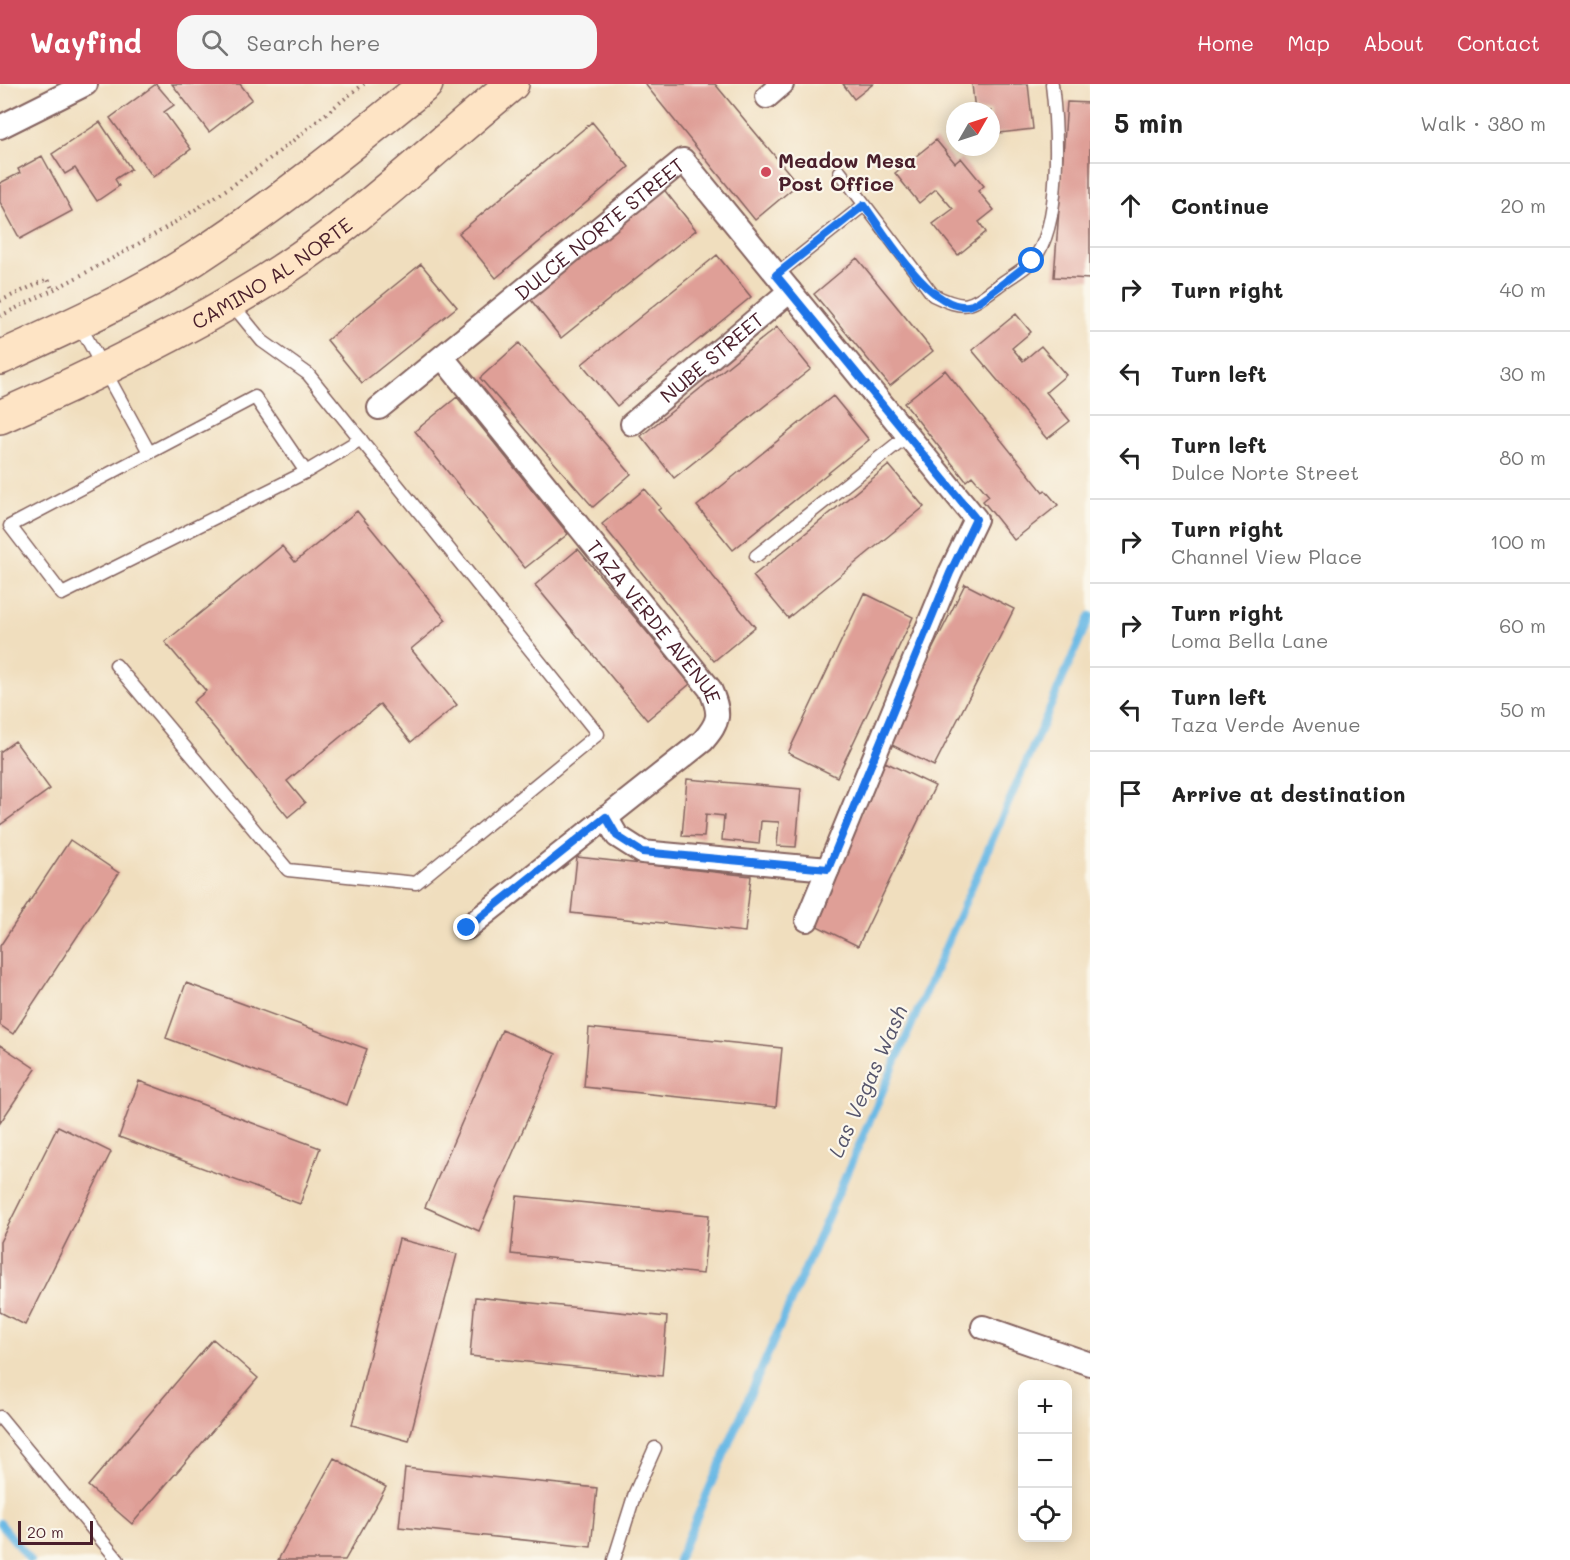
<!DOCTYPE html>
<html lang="en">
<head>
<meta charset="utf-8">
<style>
  body { margin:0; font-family:Mali,sans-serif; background:#f6f6f6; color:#222 }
  .controls { position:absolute; right:18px; bottom:18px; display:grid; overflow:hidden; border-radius:12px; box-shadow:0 3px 15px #0003 }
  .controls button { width:54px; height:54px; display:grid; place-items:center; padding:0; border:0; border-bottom:2px solid #e0e0e0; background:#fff; color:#222; font:30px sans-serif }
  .compass { position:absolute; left:946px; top:18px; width:54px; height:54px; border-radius:50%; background:#fff; box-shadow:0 3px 15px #0003; rotate:51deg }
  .scale { position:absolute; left:18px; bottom:15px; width:75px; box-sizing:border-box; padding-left:6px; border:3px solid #4a1f2b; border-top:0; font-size:16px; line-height:21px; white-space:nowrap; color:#4a1f2b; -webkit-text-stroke:4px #fbf7ec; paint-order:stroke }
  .stop { position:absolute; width:18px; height:18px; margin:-14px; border:4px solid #1a73e8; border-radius:50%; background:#fff }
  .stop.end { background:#1a73e8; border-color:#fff; box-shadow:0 2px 6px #0008 }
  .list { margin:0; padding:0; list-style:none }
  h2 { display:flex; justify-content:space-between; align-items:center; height:78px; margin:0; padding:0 24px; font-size:26px }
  h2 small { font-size:20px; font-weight:400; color:#767676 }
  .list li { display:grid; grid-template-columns:39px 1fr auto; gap:18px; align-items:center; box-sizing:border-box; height:84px; padding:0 24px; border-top:2px solid #e0e0e0 }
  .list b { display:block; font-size:22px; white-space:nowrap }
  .list p { margin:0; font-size:20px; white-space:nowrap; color:#767676 }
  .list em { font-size:20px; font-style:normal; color:#767676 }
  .icon { flex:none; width:33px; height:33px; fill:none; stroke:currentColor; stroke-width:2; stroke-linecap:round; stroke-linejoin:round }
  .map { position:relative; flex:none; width:1090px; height:1476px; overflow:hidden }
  header { display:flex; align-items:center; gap:36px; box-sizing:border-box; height:84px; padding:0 30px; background:#d1495b; color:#fff }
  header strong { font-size:28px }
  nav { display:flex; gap:33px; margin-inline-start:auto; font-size:21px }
  .search { width:420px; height:54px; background:#f6f6f6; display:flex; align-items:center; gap:15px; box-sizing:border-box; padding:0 21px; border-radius:18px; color:#767676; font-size:22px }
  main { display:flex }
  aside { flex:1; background:#fff }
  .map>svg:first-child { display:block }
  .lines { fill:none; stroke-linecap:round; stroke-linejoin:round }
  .stream { stroke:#6bb9e5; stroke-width:8 }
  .building { fill:#df9f97 }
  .lane-casing { stroke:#84625e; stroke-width:15 }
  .street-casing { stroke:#84625e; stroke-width:26 }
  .secondary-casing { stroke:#84625e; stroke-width:36 }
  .path { stroke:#84625e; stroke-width:4; stroke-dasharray:1.5 4.5; stroke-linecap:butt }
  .lane { stroke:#fff; stroke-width:12 }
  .street { stroke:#fff; stroke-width:22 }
  .secondary { stroke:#fee4c5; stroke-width:33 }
  .route { stroke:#1a73e8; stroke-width:8 }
  .poi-dot { fill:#d1495b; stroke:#fbf7ec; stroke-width:2 }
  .labels { text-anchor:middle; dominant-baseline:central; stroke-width:4.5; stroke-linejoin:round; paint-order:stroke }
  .poi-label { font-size:20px; font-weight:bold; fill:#4a1f2b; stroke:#fbf7ec; text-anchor:start }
  .street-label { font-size:20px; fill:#4a1f2b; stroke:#fbf7ec }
  .water-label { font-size:21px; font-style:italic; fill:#56556c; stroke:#fbf7ec }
</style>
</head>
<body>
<header>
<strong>Wayfind</strong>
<div class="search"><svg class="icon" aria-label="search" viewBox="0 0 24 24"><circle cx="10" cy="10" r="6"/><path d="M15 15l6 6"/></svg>Search here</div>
<nav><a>Home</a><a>Map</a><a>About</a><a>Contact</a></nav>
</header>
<main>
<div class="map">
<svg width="1090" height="1476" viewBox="0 0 1090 1476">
  <rect width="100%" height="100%" fill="#fbf7ec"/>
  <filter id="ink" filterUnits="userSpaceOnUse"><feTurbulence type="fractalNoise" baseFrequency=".0167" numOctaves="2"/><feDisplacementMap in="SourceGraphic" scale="12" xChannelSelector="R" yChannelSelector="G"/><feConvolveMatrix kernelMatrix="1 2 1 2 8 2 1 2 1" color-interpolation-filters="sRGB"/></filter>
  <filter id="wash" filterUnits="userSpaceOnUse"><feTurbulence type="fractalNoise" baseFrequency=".008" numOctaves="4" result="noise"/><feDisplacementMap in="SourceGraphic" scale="24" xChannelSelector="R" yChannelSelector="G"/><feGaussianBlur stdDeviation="1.35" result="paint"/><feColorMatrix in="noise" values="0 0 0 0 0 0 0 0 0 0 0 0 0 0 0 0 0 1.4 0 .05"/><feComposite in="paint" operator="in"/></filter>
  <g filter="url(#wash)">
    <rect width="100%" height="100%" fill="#f0debe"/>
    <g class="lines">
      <path class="stream" d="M0 1439 30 1476
        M678 1476 1090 532"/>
    </g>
    <g id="blocks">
      <path class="building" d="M156 0 174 21 164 28 191 65 153 93 110 34Z
        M172 0H240L252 15 209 48Z
        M645 0H715L798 100 755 136Z
        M843 0H873L854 15Z
        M972 0H1028L1033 45 991 50V27H975Z
        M1067 18 1090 19V195L1054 193Z
        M100 38 131 85 115 95 119 102 97 117 75 84 65 90 52 70Z
        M592 38 629 83 496 194 459 149Z
        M936 56 955 79 961 74 984 102 978 107 994 126 979 138 986 148 958 171 933 140 953 125 936 105 919 119 895 89Z
        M42 72 72 127 20 155 0 118V99L20 89 18 85Z
        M662 103 696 146 561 254 527 211Z
        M717 171 751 213 617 322 582 280Z
        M857 174 933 267 890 302 814 210Z
        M421 180 457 223 362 299 327 256Z
        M1016 230 1031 248 1012 264 1023 277 1041 262 1066 291 1046 308 1070 337 1047 355 972 266Z
        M777 243 811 285 674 394 641 352Z
        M519 259 631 390 593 423 480 294Z
        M945 286 1043 408 1045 406 1058 421 1014 456 983 417 989 412 972 392 966 397 904 319Z
        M833 312 869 356 733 466 697 422Z
        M457 313 568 450 525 484 415 347Z
        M889 381 924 423 788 534 753 492Z
        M645 405 661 424 658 426 755 543 714 577 602 440Z
        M357 427 446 536 411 565 457 621 411 658 380 620 287 697 305 719 288 733 193 618 206 607 165 558 282 462 295 478Z
        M578 465 690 600 647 636 535 501Z
        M965 500 1014 525 934 682 886 658Z
        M864 509 913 533 837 693 788 669Z
        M15 657 50 705 0 741V668Z
        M885 678 935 702 858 862 809 838Z
        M687 695 801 705 796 763 777 762 779 738 761 737 759 760 722 756 724 732 706 730 704 753 682 752Z
        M70 756 119 789 13 950 0 941V862Z
        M577 773 751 792 745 848 571 829Z
        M186 899 367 965 347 1021 166 954Z
        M589 944 782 964 776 1023 584 1003Z
        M502 946 556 970 479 1147 425 1123Z
        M0 961 36 985 0 1039Z
        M139 997 320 1064 300 1120 119 1053Z
        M58 1042 111 1068 25 1241 0 1228V1158Z
        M517 1112 709 1131 703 1190 511 1170Z
        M399 1155 457 1170 409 1357 352 1341Z
        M475 1213 667 1233 662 1292 470 1272Z
        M213 1255 258 1294 132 1440 88 1402Z
        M334 1374 386 1403 345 1476H278Z
        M405 1384 597 1404 591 1463 399 1443Z"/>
    </g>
  </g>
  <g filter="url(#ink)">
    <use href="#blocks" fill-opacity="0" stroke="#84625e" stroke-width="1.5"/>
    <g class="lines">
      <g class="lane-casing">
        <path id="lane" d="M840 88 933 211C967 227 969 223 998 202 1008 194 1022 187 1031 178 1063 146 1057 43 1052 0
          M776 191 864 121
          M79 240 149 368
          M255 313 306 388 62 510 10 442Z
          M306 388 361 355
          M756 472 908 351
          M116 581 288 786 416 799 598 650 308 290 262 257 231 219
          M0 1333 118 1476
          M614 1476 635 1409 655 1364"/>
      </g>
      <g class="street-casing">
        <g id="street">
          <path d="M767 13 782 0"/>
          <path d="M0 43 86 0"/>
          <path id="s1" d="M443 274 710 605C721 630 720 637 703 657L467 844"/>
          <path id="s2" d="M379 324 683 76 976 435 950 489 807 836"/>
          <path id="s3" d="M632 340 790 207"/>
          <path d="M606 733 617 752 642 768 828 785"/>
          <path d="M983 1243 1090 1280"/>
        </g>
      </g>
      <g class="secondary-casing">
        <g id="secondary">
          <path d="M0 274C66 244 133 214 194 175 276 122 351 61 426 0"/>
          <path id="s4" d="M0 333C91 293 182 249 267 196 352 143 434 64 512 0"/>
        </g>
      </g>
      <path class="path" d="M0 217 48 195 53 207
        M0 232C91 188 182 139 264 79 298 54 330 25 364 0"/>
      <use href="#lane" class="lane"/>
      <use href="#street" class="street"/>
      <use href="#secondary" class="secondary"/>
    </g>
  </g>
  <g class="lines" filter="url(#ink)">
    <path class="route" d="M467 844 606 733 617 752 642 768 828 785 950 489 976 435 776 191 864 121C883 147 933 233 972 221 981 218 1021 185 1032 177"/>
  </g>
  <circle class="poi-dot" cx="766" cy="88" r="6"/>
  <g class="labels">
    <g class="poi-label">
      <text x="778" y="76">Meadow Mesa<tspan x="778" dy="23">Post Office</tspan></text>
    </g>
    <g class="street-label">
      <text stroke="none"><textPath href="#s2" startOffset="284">DULCE NORTE STREET</textPath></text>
      <text stroke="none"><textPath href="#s4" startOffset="308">CAMINO AL NORTE</textPath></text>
      <text stroke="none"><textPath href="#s3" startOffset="104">NUBE STREET</textPath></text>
      <text stroke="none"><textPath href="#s1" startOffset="338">TAZA VERDE AVENUE</textPath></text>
    </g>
    <g class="water-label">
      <text transform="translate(867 997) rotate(-66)">Las Vegas Wash</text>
    </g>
  </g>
</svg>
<div class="controls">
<button>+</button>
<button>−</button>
<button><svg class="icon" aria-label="locate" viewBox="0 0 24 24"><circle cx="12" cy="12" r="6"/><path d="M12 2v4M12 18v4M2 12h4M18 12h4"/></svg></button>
</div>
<svg class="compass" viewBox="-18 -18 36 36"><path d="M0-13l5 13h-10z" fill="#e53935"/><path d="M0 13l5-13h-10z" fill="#767676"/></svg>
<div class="scale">20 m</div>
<div class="stop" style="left:1032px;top:177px"></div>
<div class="stop end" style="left:467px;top:844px"></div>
</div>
<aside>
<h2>5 min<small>Walk · 380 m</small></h2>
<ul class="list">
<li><svg class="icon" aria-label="ahead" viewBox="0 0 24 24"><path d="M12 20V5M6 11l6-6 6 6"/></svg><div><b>Continue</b></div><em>20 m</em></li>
<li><svg class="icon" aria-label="right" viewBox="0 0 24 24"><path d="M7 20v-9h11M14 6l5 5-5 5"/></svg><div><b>Turn right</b></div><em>40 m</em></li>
<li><svg class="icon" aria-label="left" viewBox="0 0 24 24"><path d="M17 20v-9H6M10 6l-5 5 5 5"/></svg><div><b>Turn left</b></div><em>30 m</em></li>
<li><svg class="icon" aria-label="left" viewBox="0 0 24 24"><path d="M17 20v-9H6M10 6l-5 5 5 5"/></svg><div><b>Turn left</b><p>Dulce Norte Street</p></div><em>80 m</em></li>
<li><svg class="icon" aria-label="right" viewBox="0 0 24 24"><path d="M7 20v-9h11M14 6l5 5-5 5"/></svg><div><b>Turn right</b><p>Channel View Place</p></div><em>100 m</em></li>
<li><svg class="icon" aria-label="right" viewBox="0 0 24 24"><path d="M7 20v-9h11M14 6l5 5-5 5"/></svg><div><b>Turn right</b><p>Loma Bella Lane</p></div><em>60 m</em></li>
<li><svg class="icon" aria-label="left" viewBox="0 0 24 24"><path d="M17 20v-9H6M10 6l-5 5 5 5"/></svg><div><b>Turn left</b><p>Taza Verde Avenue</p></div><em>50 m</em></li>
<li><svg class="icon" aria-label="arrive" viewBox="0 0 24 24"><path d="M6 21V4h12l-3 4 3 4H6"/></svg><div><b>Arrive at destination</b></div></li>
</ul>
</aside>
</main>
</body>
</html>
